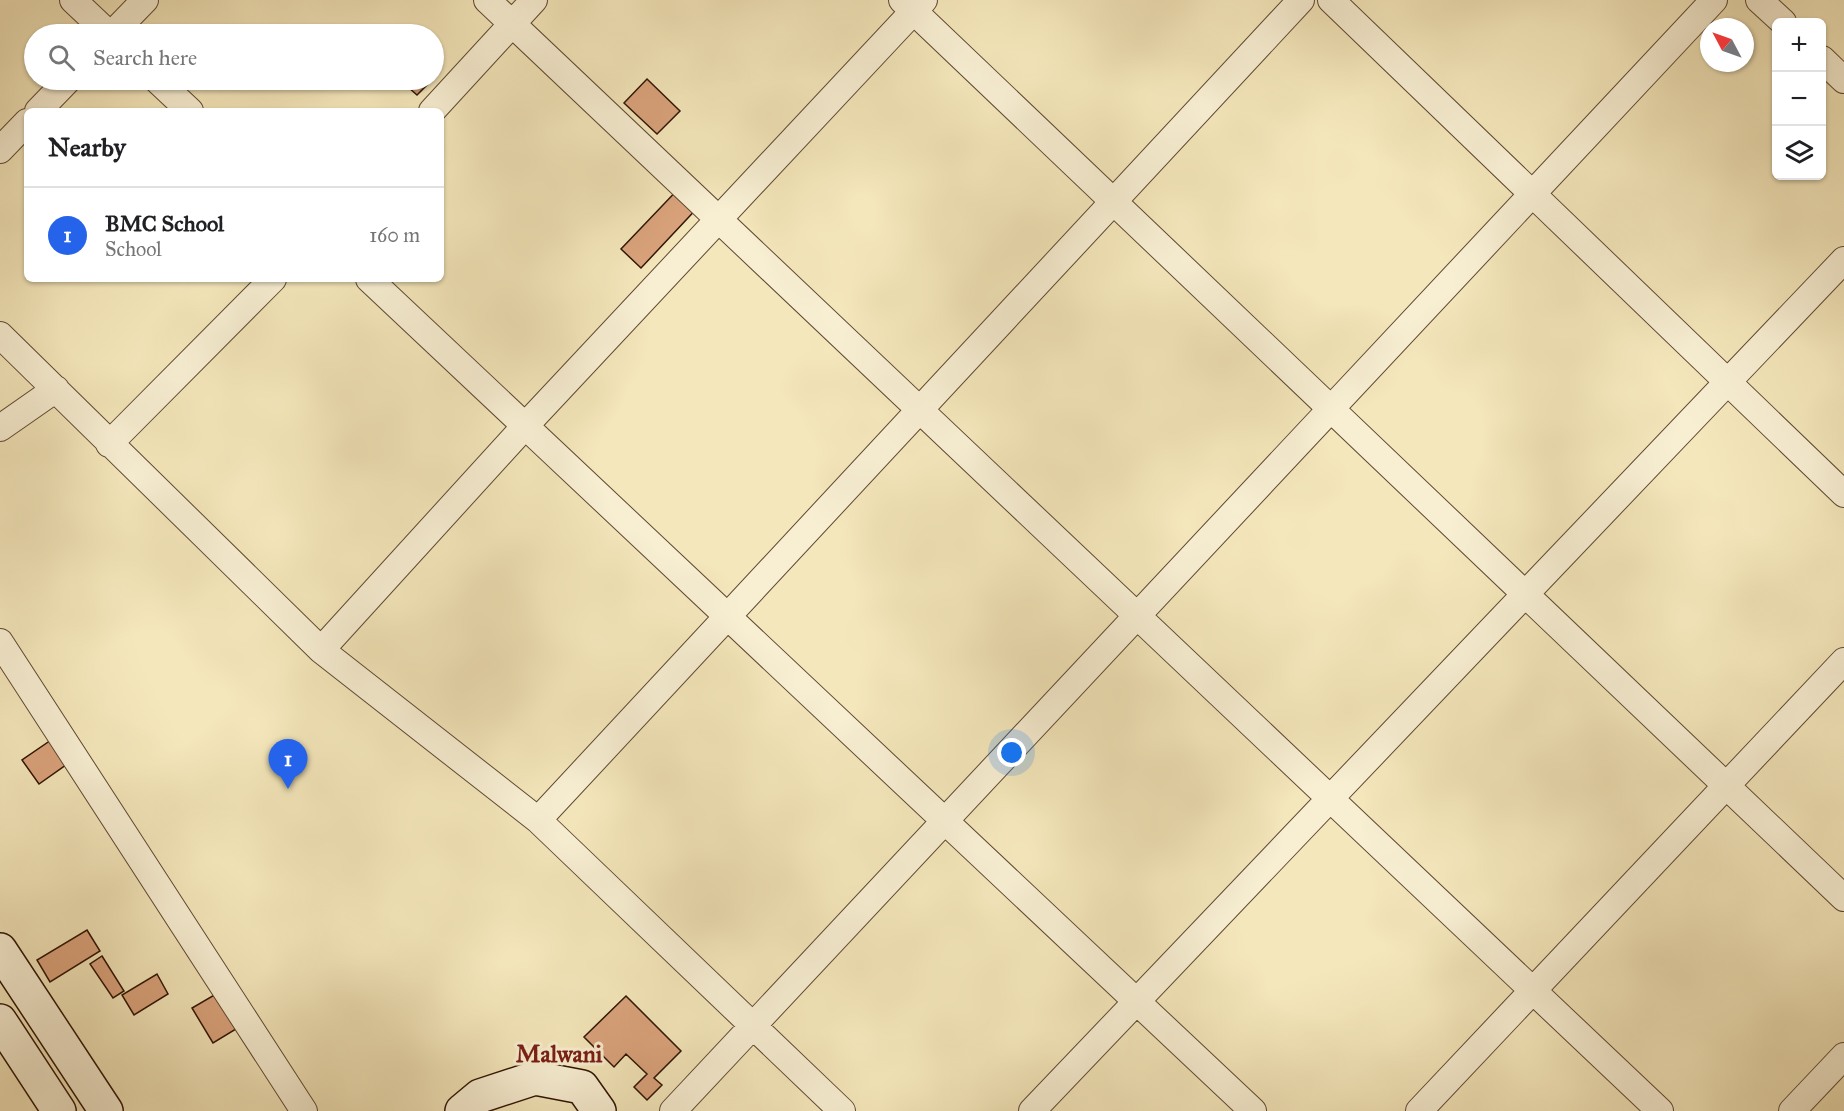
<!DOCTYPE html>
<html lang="en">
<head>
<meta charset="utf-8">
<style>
  body { margin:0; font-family:"IM FELL Great Primer",serif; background:#f2f2f2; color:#202124 }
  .controls { position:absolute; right:18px; top:18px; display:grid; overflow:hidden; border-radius:9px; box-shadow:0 2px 4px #0004 }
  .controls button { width:54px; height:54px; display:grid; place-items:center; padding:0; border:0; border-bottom:2px solid #e0e0e0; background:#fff; color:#202124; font:30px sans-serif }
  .compass { position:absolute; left:1700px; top:18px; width:54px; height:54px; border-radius:50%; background:#fff; box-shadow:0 2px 4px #0004; rotate:311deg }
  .you { position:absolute; left:1012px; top:753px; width:21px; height:21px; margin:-15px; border:4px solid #fff; border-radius:50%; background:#1a73e8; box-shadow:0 0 0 9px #1a73e833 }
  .badge { display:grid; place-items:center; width:39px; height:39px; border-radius:50%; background:#2563eb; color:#fff; font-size:20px; font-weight:700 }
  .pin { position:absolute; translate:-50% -50px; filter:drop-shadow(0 2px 3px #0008) }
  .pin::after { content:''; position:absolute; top:32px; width:21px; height:18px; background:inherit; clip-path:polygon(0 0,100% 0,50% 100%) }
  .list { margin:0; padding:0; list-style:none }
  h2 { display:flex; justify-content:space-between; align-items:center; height:78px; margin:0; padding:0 24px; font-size:26px }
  h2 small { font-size:20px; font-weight:400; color:#757577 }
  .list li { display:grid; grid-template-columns:39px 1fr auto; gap:18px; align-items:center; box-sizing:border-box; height:96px; padding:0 24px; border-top:2px solid #e0e0e0 }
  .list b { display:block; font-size:22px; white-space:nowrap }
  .list p { margin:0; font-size:20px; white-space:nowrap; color:#757577 }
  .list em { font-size:20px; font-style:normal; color:#757577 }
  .icon { flex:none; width:33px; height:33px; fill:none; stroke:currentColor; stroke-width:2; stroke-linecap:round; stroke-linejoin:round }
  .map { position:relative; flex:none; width:1844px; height:1111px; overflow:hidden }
  .search { position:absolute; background:#fff; box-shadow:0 2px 4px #0004; left:24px; top:24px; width:420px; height:66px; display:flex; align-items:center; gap:15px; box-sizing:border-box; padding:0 21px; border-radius:33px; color:#757577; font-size:22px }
  .panel { position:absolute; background:#fff; box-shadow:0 2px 4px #0004; left:24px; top:108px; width:420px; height:174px; border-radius:9px }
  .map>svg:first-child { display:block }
  .building { fill:#daa37c; stroke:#2f1405; stroke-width:1.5 }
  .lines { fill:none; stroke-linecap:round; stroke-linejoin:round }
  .street-casing { stroke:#604932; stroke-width:28 }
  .secondary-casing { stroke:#2f1405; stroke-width:36 }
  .street { stroke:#f8efd3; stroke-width:26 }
  .secondary { stroke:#f8efd3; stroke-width:33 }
  .labels { text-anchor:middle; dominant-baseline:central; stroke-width:6; stroke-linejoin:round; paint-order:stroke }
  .district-label { font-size:24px; font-weight:bold; fill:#7a1f14; stroke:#f8efd3 }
</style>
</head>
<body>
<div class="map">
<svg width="1844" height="1111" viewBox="0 0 1844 1111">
  <rect width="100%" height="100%" fill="#f4e7bb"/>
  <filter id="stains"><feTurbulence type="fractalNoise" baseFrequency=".00333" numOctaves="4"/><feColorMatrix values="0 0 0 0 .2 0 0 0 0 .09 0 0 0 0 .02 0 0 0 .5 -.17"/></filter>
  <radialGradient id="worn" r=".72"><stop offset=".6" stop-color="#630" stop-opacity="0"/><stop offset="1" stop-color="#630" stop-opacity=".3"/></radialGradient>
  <path class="building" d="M647 79 680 111 657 134 624 103Z
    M400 80H432L417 95Z
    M683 184 702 203 641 268 621 249Z
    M57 736 73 760 39 784 22 760Z
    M87 930 100 951 50 982 37 960Z
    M102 956 124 991 113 998 90 964Z
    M157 974 168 994 134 1015 122 995Z
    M216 994 236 1029 213 1043 192 1008Z
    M626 996 681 1051 654 1078 662 1085 647 1100 634 1087 647 1074 626 1054 614 1067 584 1037Z"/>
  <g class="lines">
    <g class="street-casing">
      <path id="street" d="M73 0 109 34
        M487 0 1660 1111
        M902 0 1844 898
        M1331 0 1844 494
        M1759 0 1783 22
        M112 34 145 0
        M1822 59 1844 80
        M157 80 190 111
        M38 111 68 80
        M432 111 534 0
        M0 150 27 122
        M369 279 1253 1111
        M0 335 321 650 538 820 842 1111
        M0 428 56 389
        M109 444 273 279
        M0 642 304 1111
        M321 650 525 426 924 0
        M538 820 1301 0
        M673 1111 1714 0
        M1032 1111 1844 260
        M1419 1111 1844 661
        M1792 1111 1844 1056"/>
    </g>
    <g class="secondary-casing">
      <path id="secondary" d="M0 950 106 1111
        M0 1021 59 1111
        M462 1111 480 1096 535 1078 582 1087 599 1111"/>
    </g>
    <use href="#street" class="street"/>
    <use href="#secondary" class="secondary"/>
  </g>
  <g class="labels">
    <g class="district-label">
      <text x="559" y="1054">Malwani</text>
    </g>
  </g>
  <rect width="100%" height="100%" filter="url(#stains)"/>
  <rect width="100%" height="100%" fill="url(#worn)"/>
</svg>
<div class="controls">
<button>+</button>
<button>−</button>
<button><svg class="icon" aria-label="layers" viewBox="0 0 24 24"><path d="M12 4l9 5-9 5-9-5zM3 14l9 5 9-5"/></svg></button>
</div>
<svg class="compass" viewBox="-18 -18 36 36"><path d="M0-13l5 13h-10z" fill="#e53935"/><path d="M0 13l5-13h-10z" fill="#757577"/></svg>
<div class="you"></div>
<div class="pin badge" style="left:288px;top:789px">1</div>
<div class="search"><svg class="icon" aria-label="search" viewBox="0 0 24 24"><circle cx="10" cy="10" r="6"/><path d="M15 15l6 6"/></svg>Search here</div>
<section class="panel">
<h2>Nearby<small></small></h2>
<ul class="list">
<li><span class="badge">1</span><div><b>BMC School</b><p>School</p></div><em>160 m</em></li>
</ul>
</section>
</div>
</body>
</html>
